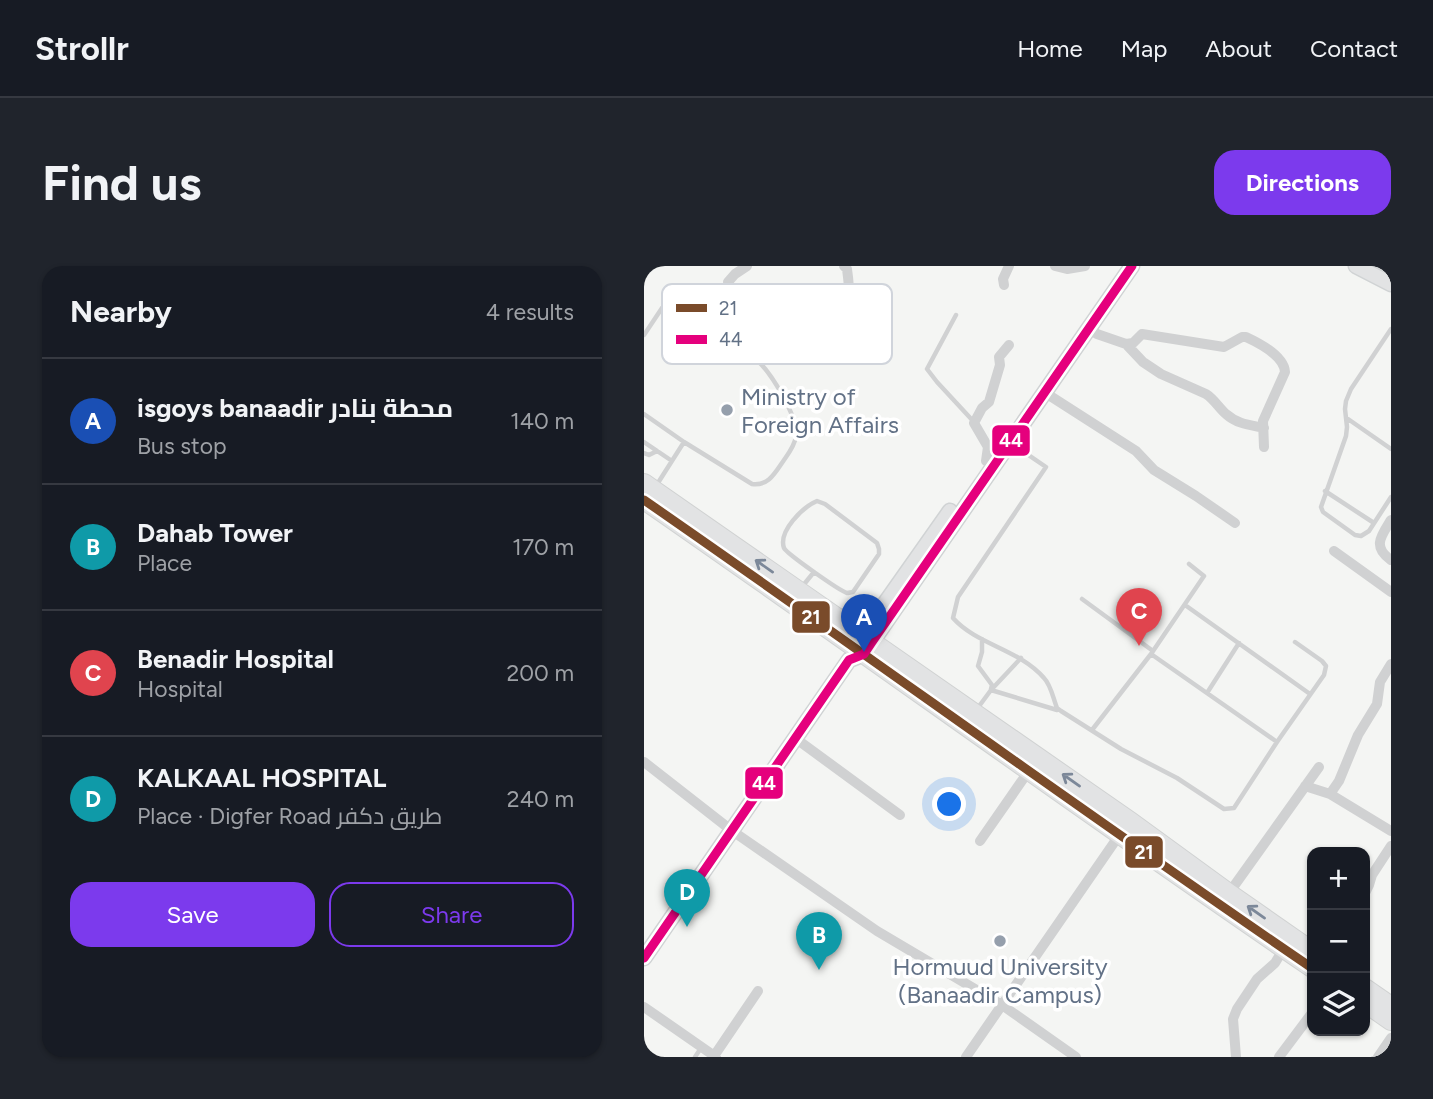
<!DOCTYPE html>
<html lang="en">
<head>
<meta charset="utf-8">
<style>
  body { margin:0; font-family:Figtree,Cairo,sans-serif; background:#20242c; color:#f1f3f6 }
  .controls { position:absolute; right:21px; bottom:21px; display:grid; overflow:hidden; border-radius:14px; box-shadow:0 2px 5px #0004 }
  .controls button { width:63px; height:63px; display:grid; place-items:center; padding:0; border:0; border-bottom:2px solid #363941; background:#171b24; color:#f1f3f6; font:35px sans-serif }
  .you { position:absolute; left:306px; top:539px; width:24px; height:24px; margin:-18px; border:5px solid #fff; border-radius:50%; background:#1a73e8; box-shadow:0 0 0 10px #1a73e833 }
  .badge { display:grid; place-items:center; width:46px; height:46px; border-radius:50%; background:#7c3aed; color:#fff; font-size:23px; font-weight:700 }
  .pin { position:absolute; translate:-50% -58px; filter:drop-shadow(0 2px 4px #0008) }
  .pin::after { content:''; position:absolute; top:37px; width:24px; height:21px; background:inherit; clip-path:polygon(0 0,100% 0,50% 100%) }
  .list { margin:0; padding:0; list-style:none }
  h2 { display:flex; justify-content:space-between; align-items:center; height:91px; margin:0; padding:0 28px; font-size:30px }
  h2 small { font-size:23px; font-weight:400; color:#9ea1a6 }
  .list li { display:grid; grid-template-columns:46px 1fr auto; gap:21px; align-items:center; box-sizing:border-box; height:126px; padding:0 28px; border-top:2px solid #363941 }
  .list b { display:block; font-size:26px; white-space:nowrap }
  .list p { margin:0; font-size:23px; white-space:nowrap; color:#9ea1a6 }
  .list em { font-size:23px; font-style:normal; color:#9ea1a6 }
  .actions { display:flex; gap:14px; padding:21px 28px }
  .actions a { flex:1; padding:16px 0; border:2px solid #7c3aed; border-radius:21px; text-align:center; font-size:24px; color:#7c3aed }
  .actions .main { background:#7c3aed; color:#fff }
  .icon { flex:none; width:38px; height:38px; fill:none; stroke:currentColor; stroke-width:2; stroke-linecap:round; stroke-linejoin:round }
  .map { position:relative; flex:none; width:747px; height:791px; overflow:hidden; border-radius:21px }
  header { display:flex; align-items:center; gap:42px; box-sizing:border-box; height:98px; padding:0 35px; background:#171b24; border-bottom:2px solid #363941 }
  header strong { font-size:33px }
  nav { display:flex; gap:38px; margin-inline-start:auto; font-size:24px }
  .intro { display:flex; align-items:center; justify-content:space-between; box-sizing:border-box; height:168px; padding:0 42px }
  h1 { margin:0; font-size:49px }
  .button { padding:18px 32px; border-radius:21px; background:#7c3aed; color:#fff; font-size:24px; font-weight:700 }
  main { display:flex; gap:42px; padding:0 42px }
  aside { flex:1; background:#171b24; border-radius:21px; box-shadow:0 2px 5px #0004 }
  .map>svg:first-child { display:block }
  .lines { fill:none; stroke-linecap:round; stroke-linejoin:round }
  .secondary-casing { stroke:#d0d3d4; stroke-width:17 }
  .highway-casing { stroke:#d0d2d2; stroke-width:20 }
  .lane { stroke:#d0d1d2; stroke-width:4.5 }
  .street { stroke:#d0d1d2; stroke-width:10 }
  .secondary { stroke:#e2e3e4; stroke-width:14 }
  .highway { stroke:#e2e3e4; stroke-width:18 }
  .bus-1-casing { stroke:#fff; stroke-width:14 }
  .bus-2-casing { stroke:#fff; stroke-width:14 }
  .bus-1 { stroke:#7a4b2a; stroke-width:9 }
  .bus-2 { stroke:#e5007d; stroke-width:9 }
  .oneway { stroke:#7c8899 }
  .poi-dot { fill:#959fac; stroke:#fff; stroke-width:2.5 }
  .labels { text-anchor:middle; dominant-baseline:central; stroke-width:7; stroke-linejoin:round; paint-order:stroke }
  .poi-label { font-size:24px; fill:#627186; stroke:#fff; text-anchor:start }
  .key { fill:#fff; stroke:#d0d4db; stroke-width:2 }
  .key-label { font-size:19px; fill:#627186 }
  .line-badge { stroke:#fff; stroke-width:2.5 }
  .badge-label { font-size:19px; text-anchor:middle; font-weight:bold; fill:#fff }
</style>
</head>
<body>
<header>
<strong>Strollr</strong>
<nav><a>Home</a><a>Map</a><a>About</a><a>Contact</a></nav>
</header>
<div class="intro"><h1>Find us</h1><a class="button">Directions</a></div>
<main>
<aside>
<h2>Nearby<small>4 results</small></h2>
<ul class="list">
<li><span class="badge" style="background:#1a4fb4">A</span><div><b>isgoys banaadir محطة بنادر</b><p>Bus stop</p></div><em>140 m</em></li>
<li><span class="badge" style="background:#0f9aa8">B</span><div><b>Dahab Tower</b><p>Place</p></div><em>170 m</em></li>
<li><span class="badge" style="background:#e0444e">C</span><div><b>Benadir Hospital</b><p>Hospital</p></div><em>200 m</em></li>
<li><span class="badge" style="background:#0f9aa8">D</span><div><b>KALKAAL HOSPITAL</b><p>Place · Digfer Road طريق دكفر</p></div><em>240 m</em></li>
</ul>
<div class="actions"><a class="main">Save</a><a>Share</a></div>
</aside>
<div class="map">
<svg width="747" height="791" viewBox="0 0 747 791">
  <rect width="100%" height="100%" fill="#f4f5f3"/>
  <g class="lines">
    <g class="secondary-casing">
      <path id="secondary" d="M712 0 747 18
        M213 377 306 245
        M0 692 205 394 220 388 228 376 488 0"/>
    </g>
    <g class="highway-casing">
      <path id="highway" d="M0 217 486 555 585 627 668 685
        M0 234C224 389 443 549 668 702
        M721 722 747 740
        M721 737 747 755"/>
    </g>
    <path class="lane" d="M312 49 283 103 293 116 330 156
      M48 53C63 42 74 32 83 16
      M747 63 707 123 702 135 701 143 703 161 702 170 677 241 679 246 711 269 717 270 725 265 747 231
      M0 69 18 42 23 39 30 40C44 50 57 58 71 67 85 76 101 82 113 94 127 107 154 150 152 170 151 179 145 187 140 194 131 207 125 220 108 218L40 176 0 148
      M704 153 747 183
      M358 171 402 201 314 331 309 352C333 379 375 383 400 412 407 419 409 432 413 442L417 445 477 483 533 512 580 543 590 542 633 476 680 409 682 400 678 395 651 376
      M0 176 28 195
      M0 187 5 189 13 185
      M12 220 40 176
      M681 225 730 257
      M173 235 181 238 233 277 235 283V288L209 326C207 326 205 327 203 327 196 325 143 288 140 282 134 265 159 241 173 235Z
      M157 322 170 306
      M438 333 509 385
      M541 339 666 428
      M338 373V386L334 400 348 419 347 423
      M507 388 633 476
      M347 424 413 444
      M563 427 595 377
      M333 443 347 424 377 392
      M448 464 507 388 560 310 545 298
      M51 791 57 782"/>
    <path class="street" d="M411 0 423 3 441 0
      M84 16 91 8 103 0
      M360 19 359 13 365 0
      M196 44C208 31 205 20 203 3L200 0
      M444 62 453 68 482 78 499 96 517 108 562 128C570 133 575 142 582 148 593 158 606 159 620 162
      M482 78 489 77 498 68 580 81 598 71H602C615 77 640 90 641 106L619 155 620 181
      M400 126 492 185 510 204 552 230 591 257
      M342 195 344 181 330 157 338 142 345 136 356 99 355 91 365 79
      M747 254C737 270 728 281 747 294
      M690 285 747 326
      M151 472 256 549
      M0 496 87 564 233 665 358 739 432 791
      M661 520 686 528 747 565
      M686 528 695 515 714 469 733 438 736 416 747 398
      M336 575 384 506
      M585 627 675 501
      M721 627 725 619 728 609 747 580
      M0 741 72 791
      M70 790 114 725
      M322 791 476 568
      M592 791 589 753 593 743 613 713 631 697 640 682
      M635 791 668 747
      M734 791 747 772"/>
    <use href="#secondary" class="secondary"/>
    <use href="#highway" class="highway"/>
    <g class="bus-1-casing">
      <path id="bus-1" d="M0 234C224 389 443 549 668 702"/>
    </g>
    <g class="bus-2-casing">
      <path id="bus-2" d="M0 692 205 394 220 388 228 376 488 0"/>
    </g>
    <use href="#bus-1" class="bus-1"/>
    <use href="#bus-2" class="bus-2"/>
  </g>
  <defs><path id="oneway-shaft" d="M-6 0H5M1.5-3L5.5 0L1.5 3" fill="none" stroke-width="1.6" stroke-linecap="round" stroke-linejoin="round" transform="scale(1.75)"/></defs>
  <g class="oneway">
    <use href="#oneway-shaft" transform="translate(120 300) rotate(-145)"/>
    <use href="#oneway-shaft" transform="translate(427 514) rotate(-145)"/>
    <use href="#oneway-shaft" transform="translate(612 646) rotate(-145)"/>
  </g>
  <g class="poi-dot">
    <circle cx="83" cy="144" r="7"/>
    <circle cx="356" cy="675" r="7"/>
  </g>
  <g class="labels">
    <g class="poi-label">
      <text x="97" y="130">Ministry of<tspan x="97" dy="28">Foreign Affairs</tspan></text>
      <text x="356" y="700" text-anchor="middle">Hormuud University<tspan x="356" dy="28">(Banaadir Campus)</tspan></text>
    </g>
  </g>
  <rect x="18" y="18" width="230" height="80" rx="10" class="key"/>
  <rect x="32" y="38" width="31" height="8" fill="#7a4b2a"/>
  <rect x="32" y="69" width="31" height="9" fill="#e5007d"/>
  <g class="key-label">
    <text x="75" y="49">21</text>
    <text x="75" y="80">44</text>
  </g>
  <g class="line-badge">
    <rect x="347" y="158" width="40" height="33" rx="7" fill="#e5007d"/>
    <rect x="147" y="334" width="40" height="34" rx="7" fill="#7a4b2a"/>
    <rect x="100" y="500" width="40" height="34" rx="7" fill="#e5007d"/>
    <rect x="480" y="569" width="40" height="34" rx="7" fill="#7a4b2a"/>
  </g>
  <g class="badge-label">
    <text x="367" y="181">44</text>
    <text x="167" y="358">21</text>
    <text x="120" y="524">44</text>
    <text x="500" y="593">21</text>
  </g>
</svg>
<div class="controls">
<button>+</button>
<button>−</button>
<button><svg class="icon" aria-label="layers" viewBox="0 0 24 24"><path d="M12 4l9 5-9 5-9-5zM3 14l9 5 9-5"/></svg></button>
</div>
<div class="you"></div>
<div class="pin badge" style="left:220px;top:386px;background:#1a4fb4">A</div>
<div class="pin badge" style="left:175px;top:704px;background:#0f9aa8">B</div>
<div class="pin badge" style="left:495px;top:380px;background:#e0444e">C</div>
<div class="pin badge" style="left:43px;top:661px;background:#0f9aa8">D</div>
</div>
</main>
</body>
</html>
